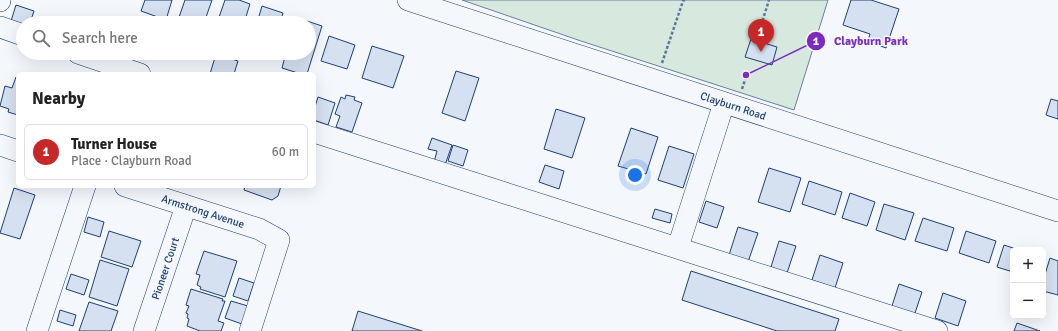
<!DOCTYPE html>
<html lang="en">
<head>
<meta charset="utf-8">
<style>
  body { margin:0; font-family:Signika,sans-serif; background:#f2f2f2; color:#222 }
  .controls { position:absolute; right:12px; bottom:12px; display:grid; overflow:hidden; border-radius:6px; box-shadow:0 4px 16px #0002 }
  .controls button { width:36px; height:36px; display:grid; place-items:center; padding:0; border:0; border-bottom:1px solid #e0e0e0; background:#fff; color:#222; font:20px sans-serif }
  .you { position:absolute; left:635px; top:175px; width:14px; height:14px; margin:-10px; border:3px solid #fff; border-radius:50%; background:#1a73e8; box-shadow:0 0 0 6px #1a73e833 }
  .badge { display:grid; place-items:center; width:26px; height:26px; border-radius:50%; background:#c62828; color:#fff; font-size:13px; font-weight:700 }
  .pin { position:absolute; translate:-50% -33px; filter:drop-shadow(0 1px 2px #0008) }
  .pin::after { content:''; position:absolute; top:21px; width:14px; height:12px; background:inherit; clip-path:polygon(0 0,100% 0,50% 100%) }
  .list { margin:0; padding:0; list-style:none }
  h2 { display:flex; justify-content:space-between; align-items:center; height:52px; margin:0; padding:0 16px; font-size:17px }
  h2 small { font-size:13px; font-weight:400; color:#767676 }
  .list li { display:grid; grid-template-columns:26px 1fr auto; gap:12px; align-items:center; box-sizing:border-box; height:56px; margin:0 8px 8px; padding:0 8px; border:1px solid #e0e0e0; border-radius:6px }
  .list b { display:block; font-size:15px; white-space:nowrap }
  .list p { margin:0; font-size:13px; white-space:nowrap; color:#767676 }
  .list em { font-size:13px; font-style:normal; color:#767676 }
  .icon { flex:none; width:22px; height:22px; fill:none; stroke:currentColor; stroke-width:2; stroke-linecap:round; stroke-linejoin:round }
  .map { position:relative; flex:none; width:1058px; height:331px; overflow:hidden }
  .search { position:absolute; background:#fff; box-shadow:0 4px 16px #0002; left:16px; top:16px; width:300px; height:44px; display:flex; align-items:center; gap:10px; box-sizing:border-box; padding:0 14px; border-radius:22px; color:#767676; font-size:15px }
  .panel { position:absolute; background:#fff; box-shadow:0 4px 16px #0002; left:16px; top:72px; width:300px; height:116px; border-radius:6px }
  .map>svg:first-child { display:block }
  .green { fill:#d7e8df; stroke:#687fa3 }
  .building { fill:#d5e0f0; stroke:#1d3f73 }
  .lines { fill:none; stroke-linecap:round; stroke-linejoin:round }
  .minor-casing { stroke:#1d3f73; stroke-width:22 }
  .path { stroke:#5e769c; stroke-width:2.5; stroke-dasharray:3 2; stroke-linecap:butt }
  .minor { stroke:#f4f7fb; stroke-width:21 }
  .labels { text-anchor:middle; dominant-baseline:central; stroke-width:3; stroke-linejoin:round; paint-order:stroke }
  .street-label { font-size:11px; fill:#1d3f73; stroke:#f4f7fb }
  .leader { fill:none; stroke:#7b2cbf; stroke-width:1.5 }
  .callout-dot { fill:#7b2cbf; stroke:#f4f7fb; stroke-width:1.5 }
  .mark-label { font-size:12px; text-anchor:middle; font-weight:bold; fill:#fff }
  .callout-label { font-size:12px; text-anchor:middle; font-weight:bold; fill:#7b2cbf; stroke:#f4f7fb; stroke-width:3; stroke-linejoin:round; paint-order:stroke }
</style>
</head>
<body>
<div class="map">
<svg width="1058" height="331" viewBox="0 0 1058 331">
  <rect width="100%" height="100%" fill="#f4f7fb"/>
  <path class="green" d="M462 0H828L794 110 581 41Z"/>
  <path class="building" d="M145 0H172L166 20 141 11Z
    M185 0H212L204 23H177Z
    M225 0H239L250 4 244 23H217Z
    M851 0H871L899 9 886 48 868 41 870 34 843 25Z
    M16 5 34 11 30 23H23V25L11 21Z
    M262 6 283 13 280 23H257Z
    M298 18 322 26 307 74H301L282 68 286 53H309V23H296Z
    M329 36 355 45 347 69 321 61Z
    M751 39 777 47 772 65 745 57Z
    M372 46 404 56 393 88 362 78Z
    M216 54 238 61 234 74H210Z
    M456 71 479 78 465 121 442 113Z
    M16 77 18 78V115L8 112 9 109 0 106 5 86 12 88Z
    M346 95 355 97 354 100 362 103 352 132 336 127 340 116 335 114 341 97 345 99Z
    M318 97 335 103 328 125 314 120V110Z
    M1051 99 1058 101V119L1046 115Z
    M556 109 585 118 572 158 544 149Z
    M631 128 658 137 646 174 618 166Z
    M432 138 452 145 445 165 434 162 437 151 428 149Z
    M453 145 468 150 463 166 448 161Z
    M669 146 694 154 683 188 658 180Z
    M545 165 564 171 559 189 539 182Z
    M769 168 801 178 790 212 758 202Z
    M809 181 842 192 835 215 802 204Z
    M245 186H281L278 196 272 200 244 190Z
    M14 188 35 195 20 239 0 233Z
    M850 193 875 202 867 226 842 218Z
    M706 201 724 207 717 228 699 222Z
    M884 204 914 213 905 240 876 230Z
    M655 209 672 214 670 223 652 218Z
    M88 217 104 222 100 237 84 232Z
    M923 218 954 228 947 251 915 241Z
    M738 227 758 233 748 262 729 255Z
    M109 231 141 241 132 267 101 257Z
    M966 231 996 241 989 263 959 253Z
    M779 241 796 246 787 273 771 267Z
    M1004 245 1019 250H1013V272L997 267Z
    M204 251 237 261 225 297 200 289 201 287 197 285 200 275 196 274Z
    M820 255 843 263 835 288 812 280Z
    M1050 258 1058 261V295L1043 291V281Z
    M100 260 129 269 117 306 89 297Z
    M691 271 839 319 835 331H777L682 300Z
    M71 274 89 280 84 295 66 289Z
    M239 278 254 283 248 301 233 296Z
    M899 284 922 292 914 316 891 309Z
    M191 289 223 299 222 301H225L218 321 224 323 221 331H200L187 326 189 319 187 318 188 314 186 313 189 306 186 305Z
    M943 293 966 301 958 326 935 318Z
    M231 301 248 306 242 324 225 318Z
    M89 302 118 311 111 331H79Z
    M60 310 76 315 73 326 57 321Z
    M358 311 422 331H352Z
    M1017 323 1040 331H1014Z"/>
  <g class="lines">
    <g class="minor-casing">
      <g id="minor">
        <path id="s1" d="M408 0 1058 211"/>
        <path d="M0 1V0"/>
        <path d="M0 27 23 35"/>
        <path d="M78 53 140 74"/>
        <path d="M314 132 937 331"/>
        <path d="M0 145 18 151"/>
        <path id="s2" d="M125 186 259 229 279 240 250 331"/>
        <path d="M678 247 724 103"/>
        <path d="M37 331 85 186"/>
        <path id="s3" d="M144 331 186 206"/>
      </g>
    </g>
    <path class="path" d="M758 35 769 0
      M662 63 683 1 685 0
      M742 89 748 71"/>
    <use href="#minor" class="minor"/>
  </g>
  <g class="labels">
    <g class="street-label">
      <text stroke="none"><textPath href="#s1" startOffset="342">Clayburn Road</textPath></text>
      <text stroke="none"><textPath href="#s2" startOffset="82">Armstrong Avenue</textPath></text>
      <text stroke="none"><textPath href="#s3" startOffset="66">Pioneer Court</textPath></text>
    </g>
  </g>
  <path class="leader" d="M746 75L816 41"/>
  <g class="callout-dot">
    <circle cx="746" cy="75" r="4"/>
    <circle cx="816" cy="41" r="10"/>
  </g>
  <g class="mark-label">
    <text x="816" y="45">1</text>
  </g>
  <g class="callout-label">
    <text x="871" y="45">Clayburn Park</text>
  </g>
</svg>
<div class="controls">
<button>+</button>
<button>−</button>
</div>
<div class="you"></div>
<div class="pin badge" style="left:761px;top:52px">1</div>
<div class="search"><svg class="icon" aria-label="search" viewBox="0 0 24 24"><circle cx="10" cy="10" r="6"/><path d="M15 15l6 6"/></svg>Search here</div>
<section class="panel">
<h2>Nearby<small></small></h2>
<ul class="list">
<li><span class="badge">1</span><div><b>Turner House</b><p>Place · Clayburn Road</p></div><em>60 m</em></li>
</ul>
</section>
</div>
</body>
</html>
